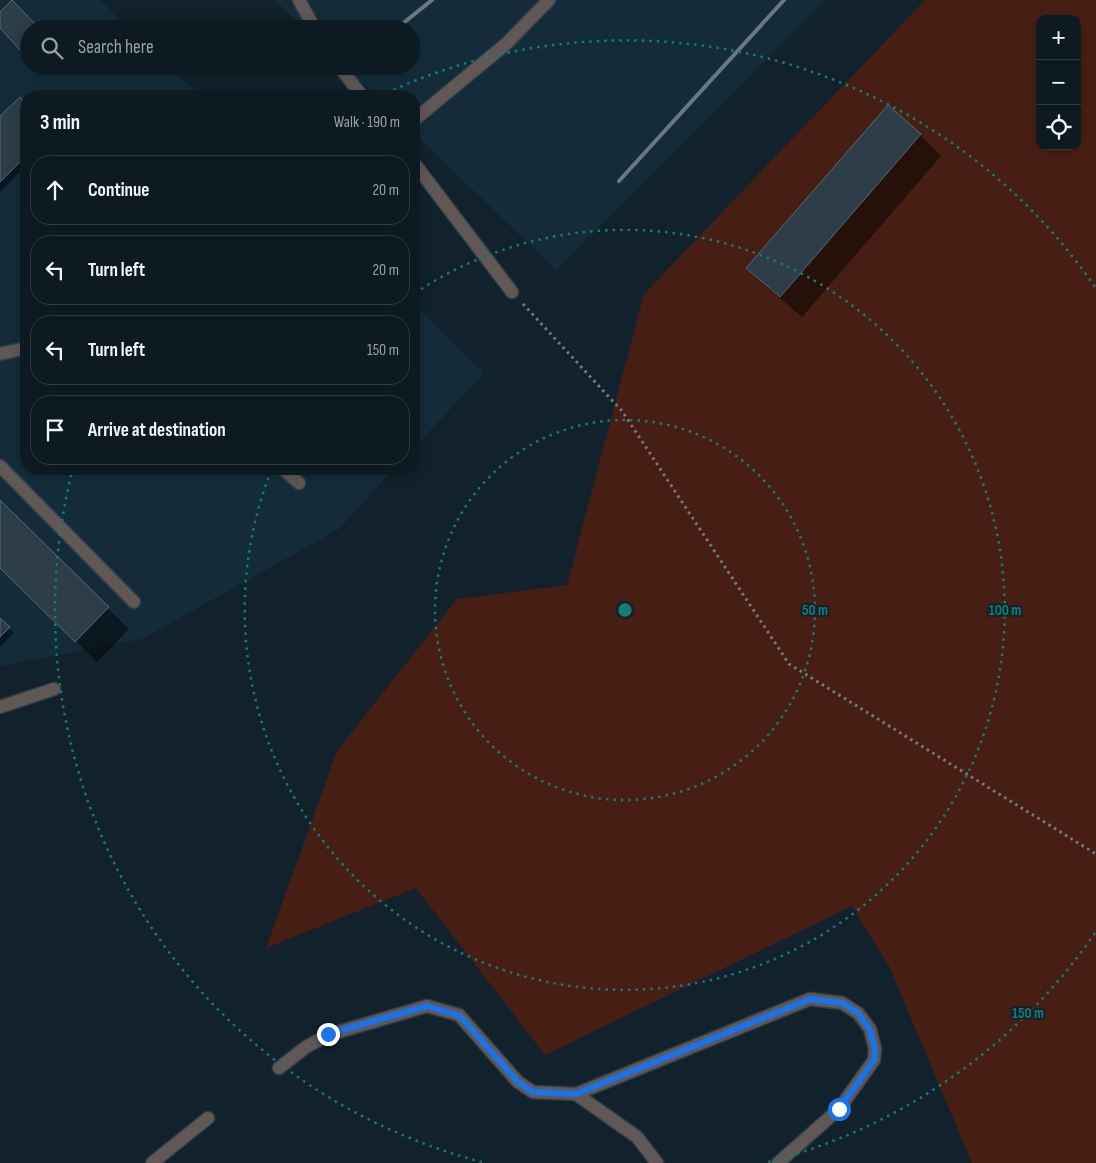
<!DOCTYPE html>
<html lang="en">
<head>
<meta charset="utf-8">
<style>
  body { margin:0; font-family:"Sofia Sans Condensed",sans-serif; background:#16232a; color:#f1f3f6 }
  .controls { position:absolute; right:15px; top:15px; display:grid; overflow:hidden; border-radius:10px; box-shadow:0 2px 12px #0003 }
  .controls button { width:45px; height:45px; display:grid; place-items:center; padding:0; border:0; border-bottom:1px solid #2d383f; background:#0d1a21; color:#f1f3f6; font:25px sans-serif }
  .stop { position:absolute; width:15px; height:15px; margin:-11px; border:4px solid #1a73e8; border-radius:50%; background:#fff }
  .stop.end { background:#1a73e8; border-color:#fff; box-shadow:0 1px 5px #0008 }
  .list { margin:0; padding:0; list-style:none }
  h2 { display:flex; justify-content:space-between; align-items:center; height:65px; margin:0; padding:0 20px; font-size:21px }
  h2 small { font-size:16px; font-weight:400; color:#9aa1a5 }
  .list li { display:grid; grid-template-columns:32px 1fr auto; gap:15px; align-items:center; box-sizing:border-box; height:70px; margin:0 10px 10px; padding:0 10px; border:1px solid #2d383f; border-radius:20px }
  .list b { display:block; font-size:19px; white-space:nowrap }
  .list em { font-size:16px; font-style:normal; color:#9aa1a5 }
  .icon { flex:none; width:28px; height:28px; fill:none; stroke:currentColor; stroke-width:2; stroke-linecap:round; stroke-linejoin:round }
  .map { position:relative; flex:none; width:1096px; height:1163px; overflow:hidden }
  .search { position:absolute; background:#0d1a21; box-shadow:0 2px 12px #0003; left:20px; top:20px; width:400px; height:55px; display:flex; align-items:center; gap:12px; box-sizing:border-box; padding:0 18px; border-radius:28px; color:#9aa1a5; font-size:19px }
  .panel { position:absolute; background:#0d1a21; box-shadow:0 2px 12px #0003; left:20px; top:90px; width:400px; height:385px; border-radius:20px }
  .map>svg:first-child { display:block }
  .built { fill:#142c3a }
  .green { fill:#471e14; fill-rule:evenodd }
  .shadow { fill:#0007 }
  .building { fill:#2d3e49; stroke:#576a76 }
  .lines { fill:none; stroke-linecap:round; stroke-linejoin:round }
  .minor-casing { stroke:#2f3e48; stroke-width:15 }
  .path { stroke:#6f7c85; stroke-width:3; stroke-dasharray:2.5 4; stroke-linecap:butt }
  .minor { stroke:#615855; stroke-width:12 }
  .rail { stroke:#6a7880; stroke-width:4 }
  .route { stroke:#1a73e8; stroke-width:6 }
  .ring { fill:none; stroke:#187b73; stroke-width:2.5; stroke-dasharray:2.5 5 }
  .centre { fill:#187b73; stroke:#11222c; stroke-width:2.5 }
  .ring-label { font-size:15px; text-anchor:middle; font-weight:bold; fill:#187b73; stroke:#11222c; stroke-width:4; stroke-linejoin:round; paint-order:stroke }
</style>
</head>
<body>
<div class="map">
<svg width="1096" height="1163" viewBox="0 0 1096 1163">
  <rect width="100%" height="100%" fill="#11222c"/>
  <path class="built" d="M0 0H100L130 29H29V66H169L200 96H26V469H394L339 529 142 639 0 666Z
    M275 0H825L556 270 414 133V96H376L344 66H411V29H305Z
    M414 304 484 373 414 448Z"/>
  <path class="green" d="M925 0H1096V1163H972L889 966 852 906 545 1055 416 888 266 948 337 751 457 599 567 585 644 294ZM1040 19H1077V146H1040Z"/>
  <path class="shadow" d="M0 13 29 29V56L0 26Z
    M20 99 26 105V166L0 192V118Z
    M920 135 941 156 802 317 769 289 748 268Z
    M0 502 129 629 97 662 0 566Z
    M0 619 14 633 0 647Z"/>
  <path class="building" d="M12 0 40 29H29V42L20 50 0 28V12Z
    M20 97 26 104V156L0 182V116Z
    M888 105 921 134 780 297 746 268Z
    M0 500 109 607 75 642 0 568Z
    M0 618 10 627 0 637Z"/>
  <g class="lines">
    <g class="minor-casing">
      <path id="minor" d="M299 0 315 29
        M339 66 362 96
        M414 120 506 44 549 0
        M414 163 512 292
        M0 354 26 348
        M0 466 134 602
        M283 469 299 483
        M0 707 54 689
        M279 1068 306 1047 328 1035 427 1006 459 1015 518 1082 533 1092 576 1094 810 999 842 1003 858 1013 870 1029 875 1049 874 1060 839 1109 778 1163
        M576 1094 637 1137 657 1163
        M152 1163 208 1118"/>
    </g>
    <path class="path" d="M523 304 622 411 789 664 1096 854"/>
    <use href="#minor" class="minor"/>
    <path class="rail" d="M396 29 432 0
      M619 181 784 0"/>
  </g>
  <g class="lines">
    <path class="route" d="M328 1034 427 1006 460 1016 518 1082 533 1092 576 1094 810 999 842 1003 858 1013 870 1030 875 1049 874 1060 839 1109"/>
  </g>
  <g class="ring">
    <circle cx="625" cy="610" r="190"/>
    <path d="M415 293A380 380 0 1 1 271 471"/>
    <path d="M1095 933A570 570 0 0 1 768 1162M482 1162A570 570 0 0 1 72 472M380 96A570 570 0 0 1 1095 287"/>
  </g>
  <circle cx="625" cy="610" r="8" class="centre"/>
  <g class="ring-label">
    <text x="815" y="615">50 m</text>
    <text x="1005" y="615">100 m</text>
    <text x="1028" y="1018">150 m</text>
  </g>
</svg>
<div class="controls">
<button>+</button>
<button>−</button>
<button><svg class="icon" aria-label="locate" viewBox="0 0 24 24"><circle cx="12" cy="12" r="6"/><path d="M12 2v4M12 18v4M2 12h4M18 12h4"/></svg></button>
</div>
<div class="stop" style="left:839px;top:1109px"></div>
<div class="stop end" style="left:328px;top:1034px"></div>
<div class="search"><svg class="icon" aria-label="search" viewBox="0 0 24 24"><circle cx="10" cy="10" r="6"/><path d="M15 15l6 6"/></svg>Search here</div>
<section class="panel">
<h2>3 min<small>Walk · 190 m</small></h2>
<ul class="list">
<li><svg class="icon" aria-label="ahead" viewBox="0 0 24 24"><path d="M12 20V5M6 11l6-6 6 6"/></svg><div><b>Continue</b></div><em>20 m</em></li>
<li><svg class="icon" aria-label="left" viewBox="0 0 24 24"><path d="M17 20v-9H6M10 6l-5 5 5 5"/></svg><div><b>Turn left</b></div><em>20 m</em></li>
<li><svg class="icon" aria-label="left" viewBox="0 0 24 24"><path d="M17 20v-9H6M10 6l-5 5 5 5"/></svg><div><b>Turn left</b></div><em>150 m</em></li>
<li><svg class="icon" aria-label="arrive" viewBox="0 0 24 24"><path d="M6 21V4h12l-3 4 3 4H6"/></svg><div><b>Arrive at destination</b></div></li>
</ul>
</section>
</div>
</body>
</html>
